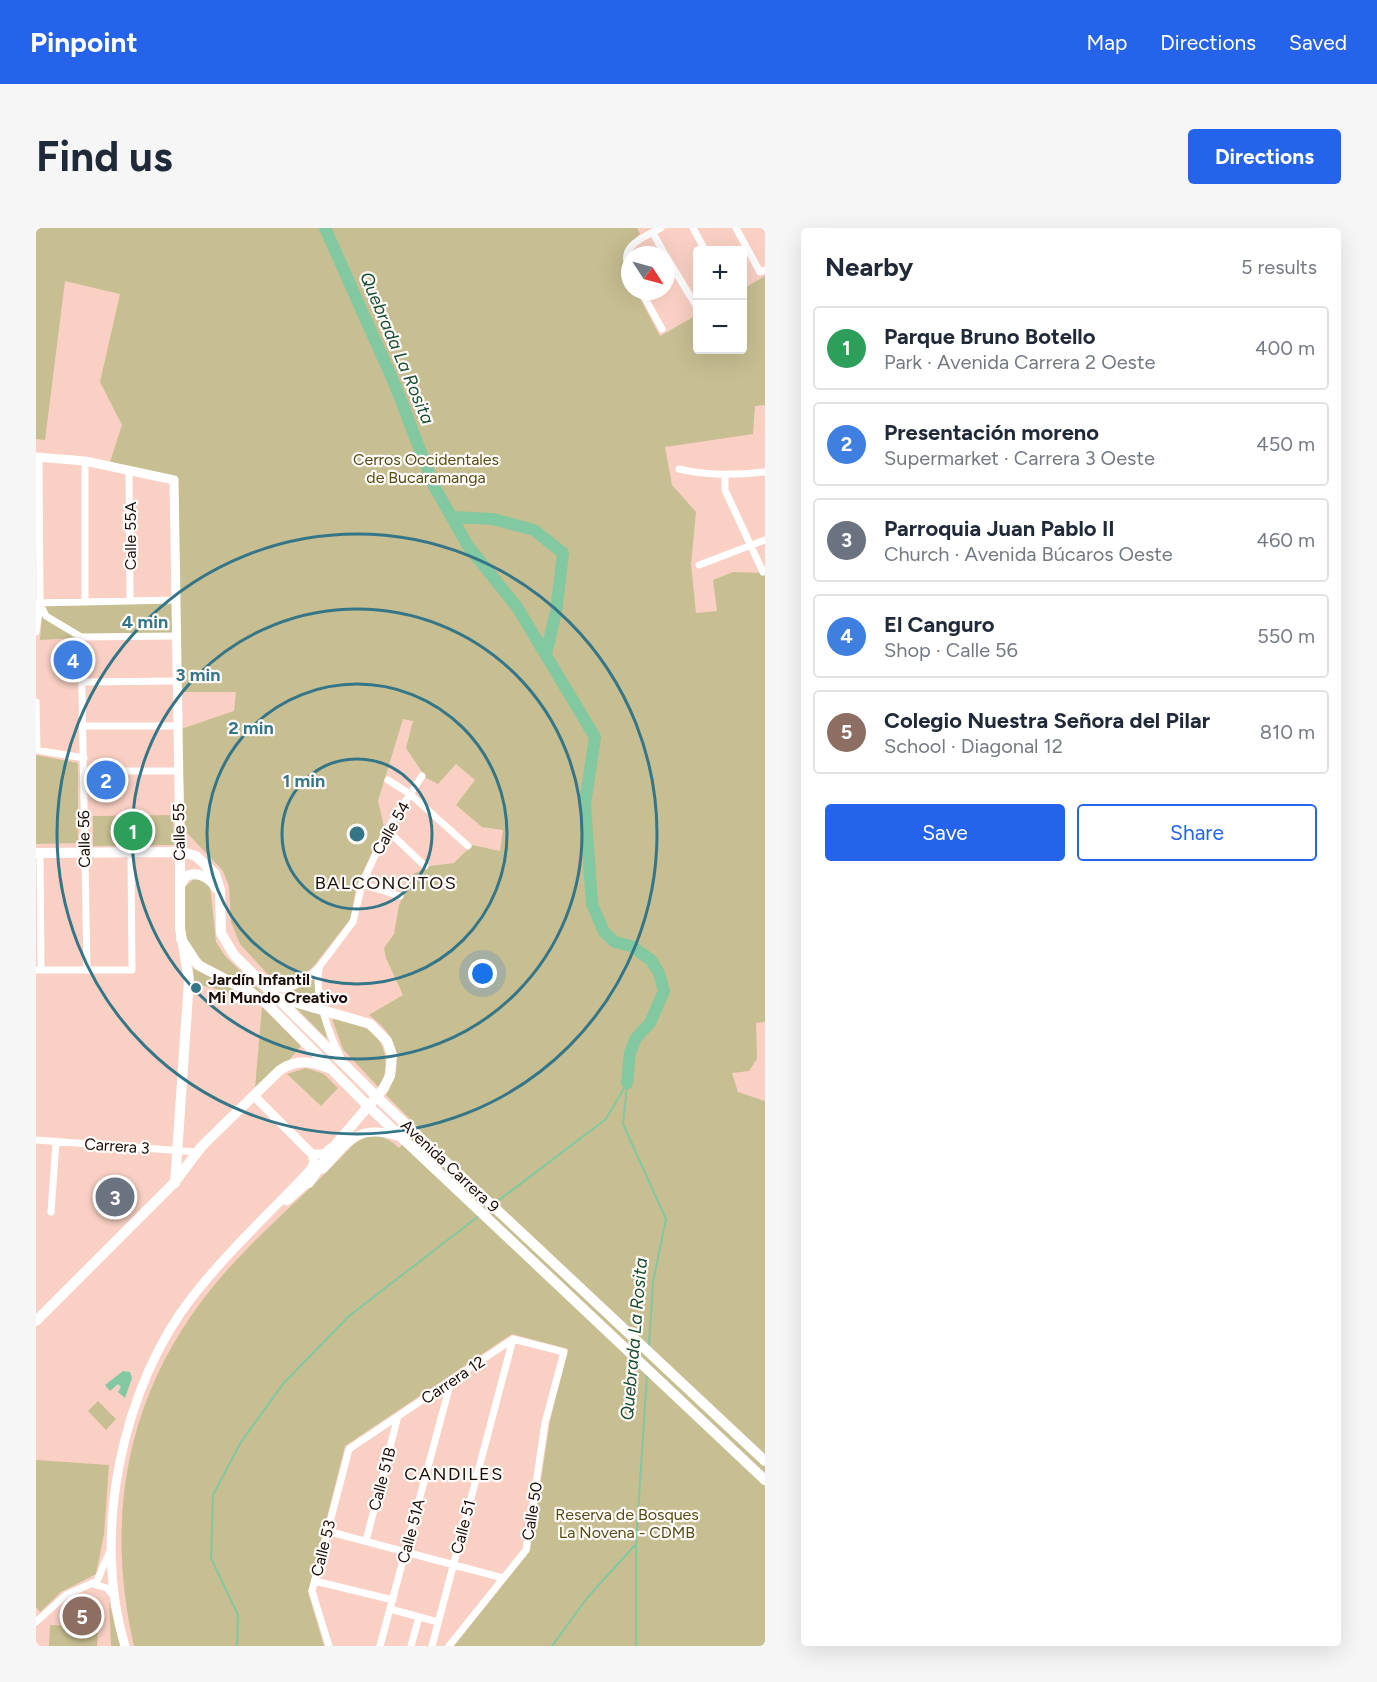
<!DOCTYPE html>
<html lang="en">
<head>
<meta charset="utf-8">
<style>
  body { margin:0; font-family:Figtree,sans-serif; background:#f6f6f7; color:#1f2937 }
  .controls { position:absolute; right:18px; top:18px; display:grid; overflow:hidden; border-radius:6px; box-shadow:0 6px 24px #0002 }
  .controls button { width:54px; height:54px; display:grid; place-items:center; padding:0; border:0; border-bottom:2px solid #e0e1e3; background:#fff; color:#1f2937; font:30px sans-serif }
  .compass { position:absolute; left:585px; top:18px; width:54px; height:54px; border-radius:50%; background:#fff; box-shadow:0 6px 24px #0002; rotate:126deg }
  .you { position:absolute; left:447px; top:746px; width:21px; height:21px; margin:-15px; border:4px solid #fff; border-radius:50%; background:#1a73e8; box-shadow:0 0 0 9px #1a73e833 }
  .badge { display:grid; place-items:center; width:39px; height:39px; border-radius:50%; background:#2563eb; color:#fff; font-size:20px; font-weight:700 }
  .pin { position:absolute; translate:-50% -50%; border:3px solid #fff; box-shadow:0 2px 6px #0006 }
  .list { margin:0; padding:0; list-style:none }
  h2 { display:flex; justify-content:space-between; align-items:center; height:78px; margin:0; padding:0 24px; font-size:26px }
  h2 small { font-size:20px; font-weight:400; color:#747a83 }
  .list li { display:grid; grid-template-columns:39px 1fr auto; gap:18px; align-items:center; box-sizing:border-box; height:84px; margin:0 12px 12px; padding:0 12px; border:2px solid #e0e1e3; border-radius:6px }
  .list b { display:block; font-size:22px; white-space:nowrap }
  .list p { margin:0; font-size:20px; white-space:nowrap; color:#747a83 }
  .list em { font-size:20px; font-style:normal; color:#747a83 }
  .actions { display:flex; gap:12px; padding:18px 24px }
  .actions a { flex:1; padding:14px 0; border:2px solid #2563eb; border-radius:6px; text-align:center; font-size:21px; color:#2563eb }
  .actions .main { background:#2563eb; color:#fff }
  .map { position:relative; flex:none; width:729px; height:1418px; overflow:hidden; border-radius:6px }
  header { display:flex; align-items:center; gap:36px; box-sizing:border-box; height:84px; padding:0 30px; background:#2563eb; color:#fff }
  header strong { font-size:28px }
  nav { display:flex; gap:33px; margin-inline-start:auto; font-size:21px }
  .intro { display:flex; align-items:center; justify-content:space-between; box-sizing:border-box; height:144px; padding:0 36px }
  h1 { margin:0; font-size:42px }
  .button { padding:15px 27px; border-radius:6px; background:#2563eb; color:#fff; font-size:21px; font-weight:700 }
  main { display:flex; gap:36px; padding:0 36px }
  aside { flex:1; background:#fff; border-radius:6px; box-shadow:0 6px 24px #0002 }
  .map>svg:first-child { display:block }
  .green { fill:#c7be92 }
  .water { fill:#82c8a0 }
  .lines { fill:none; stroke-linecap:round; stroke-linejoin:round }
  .stream { stroke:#82c8a0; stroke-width:2 }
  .river { stroke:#82c8a0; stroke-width:12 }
  .minor { stroke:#fff; stroke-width:7 }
  .tertiary { stroke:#fff; stroke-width:9 }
  .secondary { stroke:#fff; stroke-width:10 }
  .ring { fill:none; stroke:#347688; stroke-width:3 }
  .poi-dot { fill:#347688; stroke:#fffbf9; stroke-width:2 }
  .labels { text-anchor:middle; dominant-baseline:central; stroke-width:4.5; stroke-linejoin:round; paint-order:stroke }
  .park-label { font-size:16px; fill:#574c16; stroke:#fffbf9 }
  .street-label { font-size:16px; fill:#1a0d08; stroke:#fffbf9 }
  .poi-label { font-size:16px; font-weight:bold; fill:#1a0d08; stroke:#fffbf9; text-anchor:start }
  .water-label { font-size:18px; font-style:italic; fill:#184e33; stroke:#fffbf9 }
  .neighbourhood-label { font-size:18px; letter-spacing:1.5px; fill:#1a0d08; stroke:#fffbf9 }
  .centre { fill:#347688; stroke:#fffbf9; stroke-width:3 }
  .ring-label { font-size:18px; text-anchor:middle; font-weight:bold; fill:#347688; stroke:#fffbf9; stroke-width:4.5; stroke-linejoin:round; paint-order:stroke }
</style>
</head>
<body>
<header>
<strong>Pinpoint</strong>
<nav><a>Map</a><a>Directions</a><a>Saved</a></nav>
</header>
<div class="intro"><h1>Find us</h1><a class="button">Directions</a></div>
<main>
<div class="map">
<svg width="729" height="1418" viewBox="0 0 729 1418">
  <rect width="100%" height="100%" fill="#f9d0c3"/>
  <path class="green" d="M0 0H601L604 6C575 32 594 33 594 63H600L624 108 661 87 662 122H706L707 61 729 48V177L719 178 717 206 629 219 636 257 660 284 655 336 660 385 681 383 677 352 697 344 729 345V794L720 795 721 831 713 843 696 845 702 864 729 873V1418H418L494 1323 514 1193 532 1121 476 1106 309 1218 272 1364 288 1418H98C66 1278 95 1149 192 1041 232 997 278 959 318 916 334 903 349 906 363 920L383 900 350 867C369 836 363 808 333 787L367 767 350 730 348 720 358 706 363 677 377 646 394 638 418 635 436 617 464 623 467 602 446 599 420 577 439 552 420 536 402 556 390 550 370 520 377 493 367 491 342 573 348 599 320 659 315 690 277 739 259 753 248 755 237 752 204 716 195 694 193 658 187 643 151 605 149 595 145 501 198 483 200 464H143L142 249 74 234 86 197 64 154 84 66 29 53 9 212 0 211Z
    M136 375V406L52 407 39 410 4 412 7 377Z
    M0 527 42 535V615L0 616Z
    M137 587 138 617 57 618V588Z
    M159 650 174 657 180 714 189 728 236 774C209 759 156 739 149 706 146 692 149 674 149 659Z
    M157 739 226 778C202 773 181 757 158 757Z
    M279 751 284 777 257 771 255 764Z
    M226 779 265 818 254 831 219 860Z
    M259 779 286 786 291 811Z
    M296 791C307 793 318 794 328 799 351 810 355 840 343 860L307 821Z
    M270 840 288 846 302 860 285 878 251 846Z
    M62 1173 80 1191 70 1202 52 1183Z
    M0 1232 73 1237 68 1306 60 1346 25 1364 4 1384 0 1379Z
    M73 1373 84 1416 85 1418H75Z
    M34 1376 61 1378 60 1394 31 1391Z
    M14 1397 62 1399 61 1418H13Z"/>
  <path class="water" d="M87 1143 94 1144 96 1150 89 1170 82 1164 85 1159 82 1156 74 1163 69 1157Z"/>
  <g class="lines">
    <path class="stream" d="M591 858 587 896 630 991 617 1054 613 1117
      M458 976 570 891 591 855
      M201 1418 202 1387 175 1330 177 1267 205 1214 247 1156 313 1088 444 987
      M516 1418 551 1370 600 1316 611 1147
      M600 1418V1316"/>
    <path class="river" d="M289 0 359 157 398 258 432 318 481 379 559 509 549 576 556 676 568 704 579 714 595 718 615 732 623 745 628 763 614 795 600 810 594 825 591 855
      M416 289 457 291 498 302 527 325 520 384 510 426"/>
    <path class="minor" d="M657 0 669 22
      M700 0 724 44 729 42
      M617 5 629 27
      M630 28 662 81
      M594 42C581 18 608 9 625 0
      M605 63 626 101
      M643 241C673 248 699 247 729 244
      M93 242 94 373
      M689 248V262L727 344
      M663 337 729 312
      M49 374V233
      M0 375 139 372
      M4 376 10 388 45 409
      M0 404 4 375 3 229
      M45 409 51 742
      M45 409 139 408
      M48 454 140 453
      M0 474 1 522
      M48 498H140
      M0 522 48 530
      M48 543H143
      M352 552 374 566 432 618
      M351 602 389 638
      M4 625 5 742
      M326 656 364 668
      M283 741C278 765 293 806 304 828
      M0 742H96L95 624
      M232 758 248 761 268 754 283 739 317 694 326 656 350 603 386 548
      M0 912 161 924
      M15 984 20 914
      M291 1303 467 1350
      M330 1313 362 1188
      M279 1353 357 1372
      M57 1356 71 1360 79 1370
      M354 1381 402 1394
      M0 1394 30 1367 61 1353 73 1325
      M293 1418 276 1363 313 1221 477 1111 528 1124 509 1195 490 1322 413 1418
      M344 1418 415 1153
      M375 1418 383 1389
      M396 1418 477 1111"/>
    <path class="tertiary" d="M0 229 49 233 138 252 144 623
      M218 868 276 926H288L296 919
      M287 941C315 911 322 895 365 909
      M251 973 277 950
      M89 1418C55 1307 86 1158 157 1068 193 1022 236 983 275 941L278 934 276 926"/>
    <path class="secondary" d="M0 625 147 624 160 628 179 646 184 662 185 705 198 727 346 874 729 1233
      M144 657 150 648C163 643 173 649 180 660
      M145 711 162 737 216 765 231 776 328 874 729 1252
      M241 769 334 796 351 813 356 827 354 848 347 861 300 916 273 955
      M139 955 153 752 144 700V623
      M0 1093 138 955 166 918 244 842C260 831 275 833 292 840"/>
  </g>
  <g class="ring">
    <circle cx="321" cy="606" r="75"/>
    <circle cx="321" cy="606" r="150"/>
    <circle cx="321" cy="606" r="225"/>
    <circle cx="321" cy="606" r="300"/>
  </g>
  <circle class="poi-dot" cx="160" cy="760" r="6"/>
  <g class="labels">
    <g class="park-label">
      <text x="390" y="231">Cerros Occidentales<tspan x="390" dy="18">de Bucaramanga</tspan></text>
      <text x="591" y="1286">Reserva de Bosques<tspan x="591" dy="18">La Novena - CDMB</tspan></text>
    </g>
    <g class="street-label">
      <text transform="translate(94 308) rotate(-90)">Calle 55A</text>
      <text transform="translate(355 600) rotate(-60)">Calle 54</text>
      <text transform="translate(143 604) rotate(-91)">Calle 55</text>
      <text transform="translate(48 611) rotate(-91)">Calle 56</text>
      <text transform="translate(81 918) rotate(4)">Carrera 3</text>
      <text transform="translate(414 938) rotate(43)">Avenida Carrera 9</text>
      <text transform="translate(417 1152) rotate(-34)">Carrera 12</text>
      <text transform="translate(346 1251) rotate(-75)">Calle 51B</text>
      <text transform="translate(496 1283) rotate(-81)">Calle 50</text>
      <text transform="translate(427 1299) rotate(-75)">Calle 51</text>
      <text transform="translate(375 1303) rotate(-75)">Calle 51A</text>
      <text transform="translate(287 1320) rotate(-76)">Calle 53</text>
    </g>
    <g class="poi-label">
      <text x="172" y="751">Jardín Infantil<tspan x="172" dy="18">Mi Mundo Creativo</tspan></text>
    </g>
    <g class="water-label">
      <text transform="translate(361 120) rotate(67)">Quebrada La Rosita</text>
      <text transform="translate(598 1111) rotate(-85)">Quebrada La Rosita</text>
    </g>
    <g class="neighbourhood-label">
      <text x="350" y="655">BALCONCITOS</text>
      <text x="418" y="1246">CANDILES</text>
    </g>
  </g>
  <circle cx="321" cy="606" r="9" class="centre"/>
  <g class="ring-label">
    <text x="109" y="400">4 min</text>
    <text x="162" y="453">3 min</text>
    <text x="215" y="506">2 min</text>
    <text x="268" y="559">1 min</text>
  </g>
</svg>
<div class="controls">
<button>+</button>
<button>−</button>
</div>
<svg class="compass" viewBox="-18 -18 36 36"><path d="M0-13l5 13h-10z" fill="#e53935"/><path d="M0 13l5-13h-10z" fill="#747a83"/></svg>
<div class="you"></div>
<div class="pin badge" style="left:97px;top:603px;background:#2e9e5b">1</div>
<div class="pin badge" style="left:70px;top:552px;background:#3f7fe0">2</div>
<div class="pin badge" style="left:79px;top:969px;background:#6b7280">3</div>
<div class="pin badge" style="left:37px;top:432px;background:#3f7fe0">4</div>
<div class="pin badge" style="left:46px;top:1388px;background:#8d6e63">5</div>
</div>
<aside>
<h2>Nearby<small>5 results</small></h2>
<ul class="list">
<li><span class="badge" style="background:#2e9e5b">1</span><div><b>Parque Bruno Botello</b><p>Park · Avenida Carrera 2 Oeste</p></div><em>400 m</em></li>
<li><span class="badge" style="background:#3f7fe0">2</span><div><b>Presentación moreno</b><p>Supermarket · Carrera 3 Oeste</p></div><em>450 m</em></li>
<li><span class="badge" style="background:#6b7280">3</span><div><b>Parroquia Juan Pablo II</b><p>Church · Avenida Búcaros Oeste</p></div><em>460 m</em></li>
<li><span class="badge" style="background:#3f7fe0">4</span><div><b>El Canguro</b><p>Shop · Calle 56</p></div><em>550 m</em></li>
<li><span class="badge" style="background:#8d6e63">5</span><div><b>Colegio Nuestra Señora del Pilar</b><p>School · Diagonal 12</p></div><em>810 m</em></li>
</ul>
<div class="actions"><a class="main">Save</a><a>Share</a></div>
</aside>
</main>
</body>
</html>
